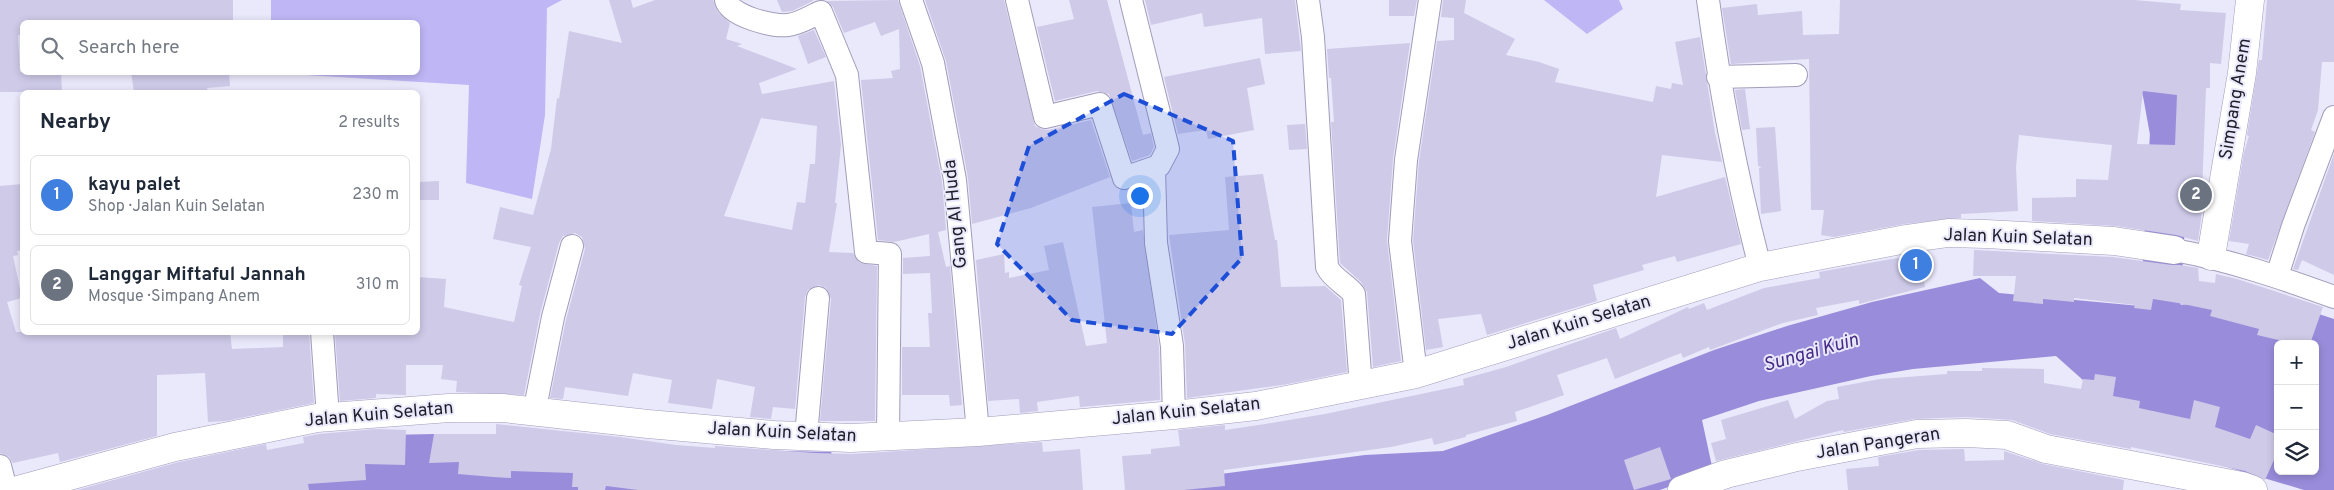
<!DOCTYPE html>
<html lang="en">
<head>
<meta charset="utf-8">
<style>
  body { margin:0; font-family:Overpass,sans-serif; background:#f2f2f3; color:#1f2937 }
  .controls { position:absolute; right:15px; bottom:15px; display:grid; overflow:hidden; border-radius:8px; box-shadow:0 2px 8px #0003 }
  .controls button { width:45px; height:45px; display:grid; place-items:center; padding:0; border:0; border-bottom:1px solid #e0e1e3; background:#fff; color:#1f2937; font:25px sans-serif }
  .you { position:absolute; left:1139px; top:195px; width:18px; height:18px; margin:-12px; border:4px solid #fff; border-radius:50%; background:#1a73e8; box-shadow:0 0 0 8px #1a73e833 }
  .badge { display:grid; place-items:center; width:32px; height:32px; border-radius:50%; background:#0f766e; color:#fff; font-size:16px; font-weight:700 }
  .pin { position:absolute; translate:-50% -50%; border:2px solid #fff; box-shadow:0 1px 5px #0006 }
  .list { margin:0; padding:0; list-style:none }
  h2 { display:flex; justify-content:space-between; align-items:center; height:65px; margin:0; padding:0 20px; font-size:21px }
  h2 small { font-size:16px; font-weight:400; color:#747a83 }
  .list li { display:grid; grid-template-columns:32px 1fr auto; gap:15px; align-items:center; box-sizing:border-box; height:80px; margin:0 10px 10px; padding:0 10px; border:1px solid #e0e1e3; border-radius:8px }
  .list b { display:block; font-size:19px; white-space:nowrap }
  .list p { margin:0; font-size:16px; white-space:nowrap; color:#747a83 }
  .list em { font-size:16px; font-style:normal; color:#747a83 }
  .icon { flex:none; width:28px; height:28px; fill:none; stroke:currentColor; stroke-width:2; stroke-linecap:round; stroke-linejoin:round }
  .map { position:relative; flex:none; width:2334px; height:490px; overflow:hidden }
  .search { position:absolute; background:#fff; box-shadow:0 2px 8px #0003; left:20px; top:20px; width:400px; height:55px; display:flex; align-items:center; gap:12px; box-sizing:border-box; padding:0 18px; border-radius:8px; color:#747a83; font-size:19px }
  .panel { position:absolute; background:#fff; box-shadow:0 2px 8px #0003; left:20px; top:90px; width:400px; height:245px; border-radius:8px }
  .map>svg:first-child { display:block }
  .green { fill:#bfb6f5 }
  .water { fill:#998cdb; fill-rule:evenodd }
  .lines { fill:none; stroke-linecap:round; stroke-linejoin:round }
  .river { stroke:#998cdb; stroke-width:40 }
  .building { fill:#cecae8; fill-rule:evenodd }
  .minor-casing { stroke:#a19dba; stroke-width:24 }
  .tertiary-casing { stroke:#a19dba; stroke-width:29 }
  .minor { stroke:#fff; stroke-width:22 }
  .tertiary { stroke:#fff; stroke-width:28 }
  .marked { fill:#1d4ed8; fill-opacity:0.2; stroke:#1d4ed8; stroke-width:4; stroke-dasharray:10 6; stroke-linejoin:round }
  .labels { text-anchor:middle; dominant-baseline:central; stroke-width:4; stroke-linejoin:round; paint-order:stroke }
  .street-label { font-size:18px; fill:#1e1d28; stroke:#eae8fb }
  .water-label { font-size:19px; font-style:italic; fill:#462c87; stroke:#eae8fb }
</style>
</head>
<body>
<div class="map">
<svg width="2334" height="490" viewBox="0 0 2334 490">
  <rect width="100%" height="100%" fill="#eae8fb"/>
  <path class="green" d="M271 0H562L547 8 545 115 532 199 466 183 469 85 273 73 418 72V22H271Z
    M1544 0H1619L1623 9 1587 34Z"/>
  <path class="water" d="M1980 278 1999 293 2151 307 2270 298 2334 319V490H2304L2157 446 2056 356 1913 369 1871 376 1759 401 1702 420 1713 471 1660 490H1124L1175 480 1365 455 1443 451 1547 415 1714 350 1787 326 1872 302ZM2278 344H2315V471H2278Z
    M434 434 610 441 687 449 831 452 849 490H122L341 436Z"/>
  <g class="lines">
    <path class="river" d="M2130 51 2151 69 2162 89 2170 133 2158 349"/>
  </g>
  <path class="building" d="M0 0H233V22H22V35H18L20 72H61L62 92H0Z
    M609 0H631L633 8 655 0H713L718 12 730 23 726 39 742 44 737 46 797 69 759 83 762 94 834 81 841 145 835 203H837L829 252 853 253 860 263 877 266 875 421H820L831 299 826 288 819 285 808 290 805 297 795 409 773 407 771 419 750 417 755 387 717 379 712 409 668 403 672 380 633 373 628 396 565 387 563 399 550 398 566 320 585 249 582 237 575 233 563 236 559 243 540 314 524 395 456 392 457 381 441 379 443 365H406V395L376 394V398L340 401 335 335 354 332 406 335V332H418V277L446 279 444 307 514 322 522 286 519 285 531 247 493 239 500 207 533 215 551 149 557 98 559 99 569 31 622 43ZM761 118 817 126 815 164H810L805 203 797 202 792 230 724 216Z
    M777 0H813V1L792 11 782 12Z
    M898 0 920 66 942 182 946 230 938 232 946 267 950 266 962 405 950 406 949 395H902V347H930L928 313H932L930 273 903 274V258L930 256 929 234 894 242 878 240 861 80 893 78 891 71 900 69 899 29 881 36 875 22 844 33 833 7 827 1Z
    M925 0H1004L1035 126 1041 129 1048 130 1091 120 1110 177 1031 208 972 224 968 178 946 61Z
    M1069 0H1107L1143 135 1151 133 1154 147 1150 155 1132 161 1109 94 1097 91 1055 101 1037 27 1074 19Z
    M1145 0H1295L1301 51 1265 54 1262 18 1204 27 1202 13 1151 25Z
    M1389 0H1417L1414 16H1389Z
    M1443 0H1466L1464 13 1515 39 1506 55 1539 62 1559 69 1555 82 1653 102 1656 86 1671 89 1672 83 1683 85 1675 42 1700 37 1715 133 1722 162 1662 155 1656 197 1725 177 1741 244 1677 262 1675 256 1642 265 1644 270 1593 285 1597 301 1487 335 1481 314 1438 319 1443 347 1426 350 1413 241 1419 161 1437 41 1454 40V18L1441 17Z
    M1840 0H2134L2181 4 2180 10 2226 13 2221 64 2210 63V88H2206L2201 220 2198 241 2176 235 2116 226 2032 221V198L2076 197V179L2108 180 2112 145 2019 135 2016 167 2018 211 1961 214V218L1904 224 1834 237 1821 235 1824 210H1811L1809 59 1731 64 1722 8 1757 4 1758 15 1802 11 1803 35 1839 34ZM2143 91 2177 95 2175 145 2137 144Z
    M2267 0H2334V62H2322L2318 110 2311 130 2315 132 2268 260 2246 254 2249 244 2229 241 2244 152 2249 136 2247 135 2259 60H2262Z
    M814 30 826 57 808 64 798 36Z
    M1410 43 1393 159 1387 240 1401 361 1373 367 1367 292 1361 282 1340 263 1331 122H1334L1331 78H1329L1327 49Z
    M1260 58 1265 84 1247 88 1254 130 1208 139 1206 130 1178 134 1164 77Z
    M131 72H229L230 86 207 88 208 92H182V90L134 92Z
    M1745 89 1750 129 1742 130 1735 90Z
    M1305 124 1307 149 1289 150 1287 125Z
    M1775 127 1781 211 1761 214 1759 168 1762 167 1758 166 1756 128Z
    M2334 154V275L2302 260 2298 270 2293 269Z
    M1263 174 1275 240H1277L1281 287 1325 286 1341 300 1347 372 1288 384 1187 398 1185 344 1169 235 1229 230 1225 177Z
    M439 181V200H418V182Z
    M22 184V250L17 251 18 255 13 256 22 298 7 302 16 332H230L232 349 283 347V332H309L314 403 226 421 208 422 205 373 157 375V436L60 462 58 453 13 463 9 457 0 453V186Z
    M1131 203 1134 232 1143 230 1159 347 1160 400 1080 407 1079 396 1037 402 1038 411 1020 413 1019 399 988 401 976 260 1004 254 1005 273 1009 272V278L1049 270 1044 246 1063 242 1086 346 1107 343 1092 207Z
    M1974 250 2112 257 2172 265H2180L2198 268 2199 281 2215 283 2216 274 2237 279 2323 307 2310 344H2296L2257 335 2259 329 2210 316 2212 310 2178 303 2153 299 2151 310 2134 308 2135 305 2074 298V302L2043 299V304L2013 301 2016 276H1973Z
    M1920 254 1925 287 1859 304V300L1816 308 1818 315 1783 323 1710 350 1709 347 1683 358 1681 353 1615 379 1607 358 1557 375 1564 395 1515 412 1517 421 1466 435V437L1434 445 1432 438 1391 447 1224 470 1225 486 1184 490H1125L1122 456 1151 454V449L1180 446 1178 430 1225 425V430L1265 424 1325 414 1464 385 1463 379 1506 367 1616 328 1620 339 1688 307 1689 309 1704 303 1707 310 1764 288 1820 278 1819 272Z
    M1982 368 2044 369V383L2081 389 2083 379 2094 380 2095 374 2116 377 2113 396 2140 401 2139 408 2190 419 2194 400 2220 407 2215 427 2250 439 2256 425 2278 435V451L2265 480 2245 471 2131 447V449L2050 434 2012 420 1966 417 1914 419 1844 432 1843 430 1716 461 1711 443 1726 439 1721 420 1788 400 1795 419 1827 401 1839 399 1837 387 1880 379 1947 374V371H1982Z
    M496 424 620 437 676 445 715 448V446L815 453 852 454 1042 442 1043 452 1080 449 1083 490H638L606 486 605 490H578V487H572L573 473 511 471V478L493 477 458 474 459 462 429 463 434 434H496Z
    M376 429 406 430 405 465 365 464 366 480 308 484 309 490H77L179 462 266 444 267 450 304 443 303 437 319 434Z
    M1660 447 1671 479 1634 490 1624 460Z
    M1964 449 1965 461 2004 460V451L2043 464 2124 480 2123 490H1848L1846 469 1879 466 1878 457 1919 450Z"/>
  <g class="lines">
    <g class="minor-casing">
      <path id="minor" d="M726 0C730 16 773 27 788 25 799 24 811 16 821 12L847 75 866 252 890 254 888 437
        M911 0 933 63 955 180 978 432
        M1017 0 1045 117 1100 104 1124 178 1159 166 1168 149 1131 0
        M1308 0 1313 37 1327 267C1333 279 1346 284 1354 294L1361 387
        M1708 0C1720 90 1737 179 1760 267
        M1718 77 1796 75
        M1154 168 1156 243 1172 346 1174 415
        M2174 250C2229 260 2282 278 2334 297
        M2277 276 2293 226 2334 117
        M322 332 328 417
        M1416 374 1400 241 1406 160 1430 0
        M534 413 553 317 572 246
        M806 436 818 298
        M0 466 6 490"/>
    </g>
    <g class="tertiary-casing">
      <path id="tertiary" d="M2211 256 2242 73 2250 0
        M18 490 175 447 317 418 449 408H503L648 424 774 435 851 438 978 432 1174 415 1256 406 1416 374 1760 267 1906 239 1948 233 1986 234 2114 241 2174 250
        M1682 490 1726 474 1797 457 1917 434 1966 433 2007 435 2046 449 2242 486 2253 490"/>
    </g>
    <use href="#minor" class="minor"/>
    <use href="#tertiary" class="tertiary"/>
  </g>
  <path class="marked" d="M1124 94 1233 141 1242 258 1172 334 1072 320 997 244 1029 146Z"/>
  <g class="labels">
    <g class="street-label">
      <text transform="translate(2236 99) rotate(-81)">Simpang Anem</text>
      <text transform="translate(956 214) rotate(-96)">Gang Al Huda</text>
      <text transform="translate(2018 238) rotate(2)">Jalan Kuin Selatan</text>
      <text transform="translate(1579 323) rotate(-17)">Jalan Kuin Selatan</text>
      <text transform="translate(1186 412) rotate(-6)">Jalan Kuin Selatan</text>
      <text transform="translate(379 415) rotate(-5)">Jalan Kuin Selatan</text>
      <text transform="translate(782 433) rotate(3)">Jalan Kuin Selatan</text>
      <text transform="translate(1878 444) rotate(-9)">Jalan Pangeran</text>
    </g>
    <g class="water-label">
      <text transform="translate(1811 353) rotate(-16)">Sungai Kuin</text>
    </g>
  </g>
</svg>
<div class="controls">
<button>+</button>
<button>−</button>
<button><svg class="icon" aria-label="layers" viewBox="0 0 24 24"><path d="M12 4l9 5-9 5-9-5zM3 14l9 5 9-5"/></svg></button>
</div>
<div class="you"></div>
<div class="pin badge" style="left:1916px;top:265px;background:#3f7fe0">1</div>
<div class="pin badge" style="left:2196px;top:195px;background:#6b7280">2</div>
<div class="search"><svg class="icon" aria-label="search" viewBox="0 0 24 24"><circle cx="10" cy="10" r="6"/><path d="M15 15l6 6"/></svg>Search here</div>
<section class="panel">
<h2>Nearby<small>2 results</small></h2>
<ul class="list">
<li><span class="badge" style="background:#3f7fe0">1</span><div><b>kayu palet</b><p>Shop · Jalan Kuin Selatan</p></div><em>230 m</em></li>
<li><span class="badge" style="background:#6b7280">2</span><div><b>Langgar Miftaful Jannah</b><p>Mosque · Simpang Anem</p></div><em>310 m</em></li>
</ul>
</section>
</div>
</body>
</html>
